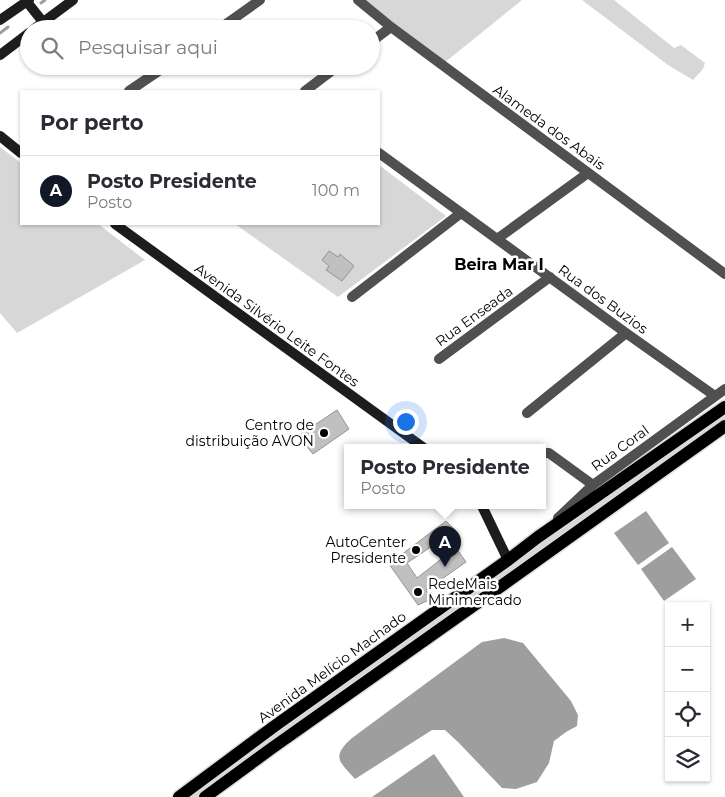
<!DOCTYPE html>
<html lang="pt">
<head>
<meta charset="utf-8">
<style>
  body { margin:0; font-family:Montserrat,sans-serif; background:#f2f2f3; color:#2b2b33 }
  .controls { position:absolute; right:15px; bottom:15px; display:grid; overflow:hidden; border-radius:0px; box-shadow:0 1px 4px #0004 }
  .controls button { width:45px; height:45px; display:grid; place-items:center; padding:0; border:0; border-bottom:1px solid #e1e1e2; background:#fff; color:#2b2b33; font:25px sans-serif }
  .you { position:absolute; left:405px; top:421px; width:18px; height:18px; margin:-12px; border:4px solid #fff; border-radius:50%; background:#1a73e8; box-shadow:0 0 0 8px #1a73e833 }
  .badge { display:grid; place-items:center; width:32px; height:32px; border-radius:50%; background:#111827; color:#fff; font-size:16px; font-weight:700 }
  .pin { position:absolute; translate:-50% -41px; filter:drop-shadow(0 1px 2px #0008) }
  .pin::after { content:''; position:absolute; top:26px; width:18px; height:15px; background:inherit; clip-path:polygon(0 0,100% 0,50% 100%) }
  .popup { position:absolute; left:344px; top:444px; width:202px; height:65px; box-sizing:border-box; display:grid; place-content:center; border-radius:0px; background:#fff; filter:drop-shadow(0 1px 4px #0005); font-size:16px; white-space:nowrap; color:#7c7c81 }
  .popup b { font-size:19px; color:#2b2b33 }
  .popup::after { content:''; position:absolute; left:50%; top:100%; margin-left:-10px; border:10px solid transparent; border-top-color:#fff }
  .list { margin:0; padding:0; list-style:none }
  h2 { display:flex; justify-content:space-between; align-items:center; height:65px; margin:0; padding:0 20px; font-size:21px }
  h2 small { font-size:16px; font-weight:400; color:#7c7c81 }
  .list li { display:grid; grid-template-columns:32px 1fr auto; gap:15px; align-items:center; box-sizing:border-box; height:70px; padding:0 20px; border-top:1px solid #e1e1e2 }
  .list b { display:block; font-size:19px; white-space:nowrap }
  .list p { margin:0; font-size:16px; white-space:nowrap; color:#7c7c81 }
  .list em { font-size:16px; font-style:normal; color:#7c7c81 }
  .icon { flex:none; width:28px; height:28px; fill:none; stroke:currentColor; stroke-width:2; stroke-linecap:round; stroke-linejoin:round }
  .map { position:relative; flex:none; width:725px; height:797px; overflow:hidden }
  .search { position:absolute; background:#fff; box-shadow:0 1px 4px #0004; left:20px; top:20px; width:360px; height:55px; display:flex; align-items:center; gap:12px; box-sizing:border-box; padding:0 18px; border-radius:28px; color:#7c7c81; font-size:19px }
  .panel { position:absolute; background:#fff; box-shadow:0 1px 4px #0004; left:20px; top:90px; width:360px; height:135px; border-radius:0px }
  .map>svg:first-child { display:block }
  .green { fill:#d7d7d7 }
  .water { fill:#9e9e9e }
  .lines { fill:none; stroke-linecap:round; stroke-linejoin:round }
  .stream { stroke:#9e9e9e; stroke-width:3 }
  .building { fill:#c0c0c0; stroke:#949494; fill-rule:evenodd }
  .primary-casing { stroke:#dbdbdb; stroke-width:15 }
  .street { stroke:#505050; stroke-width:10 }
  .secondary { stroke:#1d1d1d; stroke-width:10 }
  .primary { stroke:#000; stroke-width:12 }
  .poi-dot { fill:#000; stroke:#fff; stroke-width:2 }
  .labels { text-anchor:middle; dominant-baseline:central; stroke-width:5; stroke-linejoin:round; paint-order:stroke }
  .street-label { font-size:14px; fill:#000; stroke:#fff }
  .poi-label { font-size:14px; fill:#000; stroke:#fff; text-anchor:end }
  .quarter-label { font-size:16px; font-weight:bold; fill:#000; stroke:#fff }
</style>
</head>
<body>
<div class="map">
<svg width="725" height="797" viewBox="0 0 725 797">
  <rect width="100%" height="100%" fill="#fff"/>
  <path class="green" d="M361 0H522L444 63Z
    M582 0H614L674 48 681 45 705 63 703 69 693 80 668 65Z
    M0 147 21 163V224H98L145 260 17 333 0 313Z
    M379 165 446 216 338 297 235 224H379Z
    M725 413V422L201 797H188L562 525Z"/>
  <path class="water" d="M646 511 669 543 638 565 614 533Z
    M672 547 696 579 664 601 641 569Z
    M504 638 523 643 571 701 578 715 577 726 566 732 554 741 549 763 537 782 516 789 502 788 459 743 445 730H432L355 779C339 761 331 757 352 738L482 642Z
    M434 754 464 797H372Z"/>
  <g class="lines">
    <path class="stream" d="M41 3 45 0
      M0 33 8 27"/>
  </g>
  <path class="building" d="M329 251 338 257 340 254 354 266 342 281 326 270 329 266 322 260Z
    M337 410 349 429 313 454 298 436Z
    M446 521 455 530 447 535 466 562 426 590 431 599 418 605 389 564ZM435 544 444 557 417 578 407 563Z"/>
  <g class="lines">
    <g class="primary-casing">
      <path id="primary" d="M179 797 276 725 508 560 538 537 725 407
        M205 797 272 748 504 584 725 426"/>
    </g>
    <path class="street" d="M358 0 391 27 725 274
      M219 29 260 0
      M371 42 391 27
      M129 91 166 66
      M305 91 338 66
      M379 153 626 333 715 396
      M497 239 588 173
      M352 297 461 213
      M439 359 550 277
      M527 413 626 333
      M542 453H549L593 485
      M558 518 593 485 725 389"/>
    <path class="secondary" d="M27 2 43 22
      M0 20 29 0
      M34 29 73 0
      M0 55 29 33
      M0 136 21 153
      M115 224 424 448
      M482 506 508 560"/>
    <use href="#primary" class="primary"/>
  </g>
  <g class="poi-dot">
    <circle cx="324" cy="433" r="5"/>
    <circle cx="416" cy="550" r="5"/>
    <circle cx="418" cy="592" r="5"/>
  </g>
  <g class="labels">
    <g class="street-label">
      <text transform="translate(549 127) rotate(36)">Alameda dos Abais</text>
      <text transform="translate(603 299) rotate(36)">Rua dos Buzios</text>
      <text transform="translate(474 316) rotate(-36)">Rua Enseada</text>
      <text transform="translate(277 325) rotate(36)">Avenida Silvério Leite Fontes</text>
      <text transform="translate(620 448) rotate(-36)">Rua Coral</text>
      <text transform="translate(332 667) rotate(-36)">Avenida Melício Machado</text>
    </g>
    <g class="poi-label">
      <text x="314" y="425">Centro de<tspan x="314" dy="16">distribuição AVON</tspan></text>
      <text x="406" y="542">AutoCenter<tspan x="406" dy="16">Presidente</tspan></text>
      <text x="428" y="584" text-anchor="start">RedeMais<tspan x="428" dy="16">Minimercado</tspan></text>
    </g>
    <g class="quarter-label">
      <text x="499" y="264">Beira Mar I</text>
    </g>
  </g>
</svg>
<div class="controls">
<button>+</button>
<button>−</button>
<button><svg class="icon" aria-label="locate" viewBox="0 0 24 24"><circle cx="12" cy="12" r="6"/><path d="M12 2v4M12 18v4M2 12h4M18 12h4"/></svg></button>
<button><svg class="icon" aria-label="layers" viewBox="0 0 24 24"><path d="M12 4l9 5-9 5-9-5zM3 14l9 5 9-5"/></svg></button>
</div>
<div class="you"></div>
<div class="pin badge" style="left:445px;top:567px">A</div>
<div class="popup"><b>Posto Presidente</b>Posto</div>
<div class="search"><svg class="icon" aria-label="search" viewBox="0 0 24 24"><circle cx="10" cy="10" r="6"/><path d="M15 15l6 6"/></svg>Pesquisar aqui</div>
<section class="panel">
<h2>Por perto<small></small></h2>
<ul class="list">
<li><span class="badge">A</span><div><b>Posto Presidente</b><p>Posto</p></div><em>100 m</em></li>
</ul>
</section>
</div>
</body>
</html>
